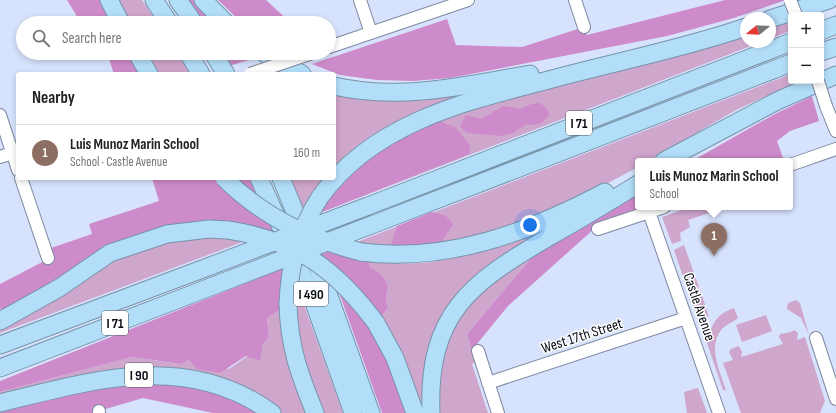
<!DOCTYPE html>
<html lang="en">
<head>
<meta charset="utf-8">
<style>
  body { margin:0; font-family:"Sofia Sans Condensed",sans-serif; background:#f2f2f2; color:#222 }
  .controls { position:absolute; right:12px; top:12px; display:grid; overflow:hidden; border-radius:4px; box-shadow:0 2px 6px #0003 }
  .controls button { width:36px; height:36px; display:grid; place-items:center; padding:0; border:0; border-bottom:1px solid #e0e0e0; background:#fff; color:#222; font:20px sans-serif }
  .compass { position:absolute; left:740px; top:12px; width:36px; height:36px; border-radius:50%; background:#fff; box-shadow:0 2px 6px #0003; rotate:252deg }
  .you { position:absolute; left:530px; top:225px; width:14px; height:14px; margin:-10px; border:3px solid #fff; border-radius:50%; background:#1a73e8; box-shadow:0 0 0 6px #1a73e833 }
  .badge { display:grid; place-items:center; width:26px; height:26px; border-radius:50%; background:#1a73e8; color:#fff; font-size:13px; font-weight:700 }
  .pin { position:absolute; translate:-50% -33px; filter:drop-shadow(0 1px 2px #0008) }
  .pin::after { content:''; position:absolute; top:21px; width:14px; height:12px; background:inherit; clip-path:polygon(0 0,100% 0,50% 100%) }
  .popup { position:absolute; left:635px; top:158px; width:158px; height:52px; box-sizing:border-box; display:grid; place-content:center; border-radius:4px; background:#fff; filter:drop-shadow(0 1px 3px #0005); font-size:13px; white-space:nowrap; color:#767676 }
  .popup b { font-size:15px; color:#222 }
  .popup::after { content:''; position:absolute; left:50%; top:100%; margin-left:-8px; border:8px solid transparent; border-top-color:#fff }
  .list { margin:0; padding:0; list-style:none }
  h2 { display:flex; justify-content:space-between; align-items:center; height:52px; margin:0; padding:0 16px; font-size:17px }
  h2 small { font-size:13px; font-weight:400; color:#767676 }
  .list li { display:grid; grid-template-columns:26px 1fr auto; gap:12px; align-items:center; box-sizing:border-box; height:56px; padding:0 16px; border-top:1px solid #e0e0e0 }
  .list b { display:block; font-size:15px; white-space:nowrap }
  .list p { margin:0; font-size:13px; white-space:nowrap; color:#767676 }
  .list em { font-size:13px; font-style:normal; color:#767676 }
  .icon { flex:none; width:22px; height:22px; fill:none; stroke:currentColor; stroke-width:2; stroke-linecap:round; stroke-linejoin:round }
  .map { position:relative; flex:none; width:836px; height:413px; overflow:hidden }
  .search { position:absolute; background:#fff; box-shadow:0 2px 6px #0003; left:16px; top:16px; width:320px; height:44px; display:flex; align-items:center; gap:10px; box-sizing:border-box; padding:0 14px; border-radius:22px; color:#767676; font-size:15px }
  .panel { position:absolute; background:#fff; box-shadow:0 2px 6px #0003; left:16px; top:72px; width:320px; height:108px; border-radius:4px }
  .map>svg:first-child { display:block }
  .green { fill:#cfa6cc }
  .forest { fill:#ce8bcb }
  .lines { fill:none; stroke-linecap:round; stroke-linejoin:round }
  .minor-casing { stroke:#7e88a0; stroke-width:14 }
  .highway-casing { stroke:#7794a9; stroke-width:19 }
  .minor { stroke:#fff; stroke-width:12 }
  .highway { stroke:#b3def9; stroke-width:17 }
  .minor-bridge-casing { stroke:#7e88a0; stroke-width:14; stroke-linecap:butt }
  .highway-bridge-casing { stroke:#7794a9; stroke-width:19; stroke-linecap:butt }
  .minor-bridge { stroke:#fff; stroke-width:12 }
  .highway-bridge { stroke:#b3def9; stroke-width:17 }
  .labels { text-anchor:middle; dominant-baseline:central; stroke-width:3; stroke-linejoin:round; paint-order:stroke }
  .shield { fill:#fff; stroke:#52555a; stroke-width:1 }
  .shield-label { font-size:14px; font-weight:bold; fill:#080c14 }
  .street-label { font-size:15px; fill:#080c14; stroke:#fff }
</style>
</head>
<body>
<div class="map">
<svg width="836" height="413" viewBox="0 0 836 413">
  <rect width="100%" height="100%" fill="#d7e3fd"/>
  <path class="green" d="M116 0H142L158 23H128Z
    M786 21 790 31 770 39V26Z
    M746 33V42H761L317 214 452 111Z
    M144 53H178L191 74H155Z
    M791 74V81H800L736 110 648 161H638V167L576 200 513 227 422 248 352 244Z
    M334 91 460 92 462 96C416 112 366 130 334 168Z
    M289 178H326L303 209Z
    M691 207H727L688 220 690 227 680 233 681 241 672 244 662 217Z
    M551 227 483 269 463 290 426 386 420 404 381 317 388 308 386 298 388 285 381 274 370 267 368 259C430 274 494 248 551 227Z
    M202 235 248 240 0 333V329L109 261 143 245Z
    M684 245 699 287 688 291 674 250Z
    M532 257 467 334 476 361 472 364 488 413H436L437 380 448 335 477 294Z
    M295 280 343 413H319L295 335Z
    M700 289 709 317 695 310 689 293Z
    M796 300 800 303 809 335 801 318 787 309 788 303Z
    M734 308 738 318C733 322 727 324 722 329 707 347 720 371 726 390H723L706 340C714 323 715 315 734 308Z
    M280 310 284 346 308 413H282L255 395 0 397V392L132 357 180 364 189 360 229 369 262 346 269 337 267 318Z
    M766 315 772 331 742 342 736 325Z
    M794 330 798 333 797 340 805 337 825 401 820 413H741L723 363 733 360 729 352 731 349 739 346 742 352 741 357 783 344 779 337 780 334 791 332Z
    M698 388 707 413H687L684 392Z"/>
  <path class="forest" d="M67 0H109L121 23H81Z
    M184 0H195L218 23H200Z
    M218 0H266L291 23H242Z
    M725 0H786L734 18 667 36 450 78 413 81 377 80 340 75 312 64 447 19 456 45 522 47 584 27 587 35Z
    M107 53H137L149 74H114Z
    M220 53H258L262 56 229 66Z
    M812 96 819 121 790 131 777 141 783 158 774 161H692L773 115Z
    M539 103 545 106 550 115 540 124 525 125 513 133 501 136 468 133 460 127 466 115 482 119 503 106 521 109 531 104Z
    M434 119 455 127 470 145 469 154 317 214 325 197 369 153Z
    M152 178H224L287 238 257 236 151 238 7 317 0 308V284L48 259 45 250 92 234 89 224 159 201Z
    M233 178H249L261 201Z
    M638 193V207H642L604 220 508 306 472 350 467 334 532 257Z
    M432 212 446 216 453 224 439 246 390 248 397 226Z
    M330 251 368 259 370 267 381 274 388 285 386 298 388 308 381 317 349 278 320 255Z
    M282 269 280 310 267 318 269 337 262 346 260 361 246 356 220 373 197 369 189 360 181 364 132 357 0 392V381Z
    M336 284 381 341 408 413H382Z
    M161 375 272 413H213L143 398 92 413H0V403Z"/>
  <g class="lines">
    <g class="minor-casing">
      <path id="minor" d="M360 0 371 33
        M575 0 584 27
        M329 47 468 0
        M826 106 836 131
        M0 115 18 170
        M0 157 18 151
        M790 165 836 149
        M21 178 48 258
        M649 212 719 413
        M598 229 664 207
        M816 338 836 399
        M478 351 498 413
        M488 383 686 318
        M99 411V413"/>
    </g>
    <g class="highway-casing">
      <path id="highway" d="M109 0 121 23
        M154 0 169 23
        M178 0 194 23
        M203 0 226 23
        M770 19 829 0
        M821 31 836 25
        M821 52 836 47
        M137 53 149 74
        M188 53 201 74
        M213 53 226 74
        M264 53 302 74
        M334 86C400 101 464 86 530 74
        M664 161 777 101 836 75
        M259 178 312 297 353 413
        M281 178 325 285 371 413
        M320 197C372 125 459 103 541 82 609 63 679 50 746 27
        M368 206 791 42
        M387 219 791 63
        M361 252C448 263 529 232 605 192
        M288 303C289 347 299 373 315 413
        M0 321 59 288 110 253 167 234 209 229 228 230
        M376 323 395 358 415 413
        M0 345 213 265
        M0 368 231 279
        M0 403C93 380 187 351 272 413
        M431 413C427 314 470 283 549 237 579 220 609 202 638 184"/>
    </g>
    <use href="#minor" class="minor"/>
    <use href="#highway" class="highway"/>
    <g class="minor-bridge-casing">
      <path id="minor-bridge" d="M790 0 796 15
        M250 74 312 53
        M818 81 826 106"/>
    </g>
    <g class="highway-bridge-casing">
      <path id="highway-bridge" d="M224 178C262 216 309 239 361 252
        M228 230C296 240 336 269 376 323
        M213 265 368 206
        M231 279 387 219
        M288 303C290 263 298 232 320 197"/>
    </g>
    <use href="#minor-bridge" class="minor-bridge"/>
    <use href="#highway-bridge" class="highway-bridge"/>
  </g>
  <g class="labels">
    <g class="shield">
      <rect x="566" y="111" width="26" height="24" rx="3"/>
      <rect x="294" y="282" width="34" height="24" rx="3"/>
      <rect x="102" y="311" width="26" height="24" rx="3"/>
      <rect x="125" y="363" width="28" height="24" rx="3"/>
    </g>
    <g class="shield-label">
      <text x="579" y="123">I 71</text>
      <text x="311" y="294">I 490</text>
      <text x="115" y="323">I 71</text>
      <text x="139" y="375">I 90</text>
    </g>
    <g class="street-label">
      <text transform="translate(699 307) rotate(71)">Castle Avenue</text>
      <text transform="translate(582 336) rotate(-18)">West 17th Street</text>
    </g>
  </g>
</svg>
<div class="controls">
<button>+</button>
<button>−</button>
</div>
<svg class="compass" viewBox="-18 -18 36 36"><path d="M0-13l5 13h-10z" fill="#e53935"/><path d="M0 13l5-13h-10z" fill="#767676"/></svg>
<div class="you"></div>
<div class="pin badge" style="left:714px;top:256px;background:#8d6e63">1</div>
<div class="popup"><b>Luis Munoz Marin School</b>School</div>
<div class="search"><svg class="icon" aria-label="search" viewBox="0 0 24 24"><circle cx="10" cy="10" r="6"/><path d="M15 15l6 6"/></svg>Search here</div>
<section class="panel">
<h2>Nearby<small></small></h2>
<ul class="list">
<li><span class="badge" style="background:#8d6e63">1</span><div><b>Luis Munoz Marin School</b><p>School · Castle Avenue</p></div><em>160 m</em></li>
</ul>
</section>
</div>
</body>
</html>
